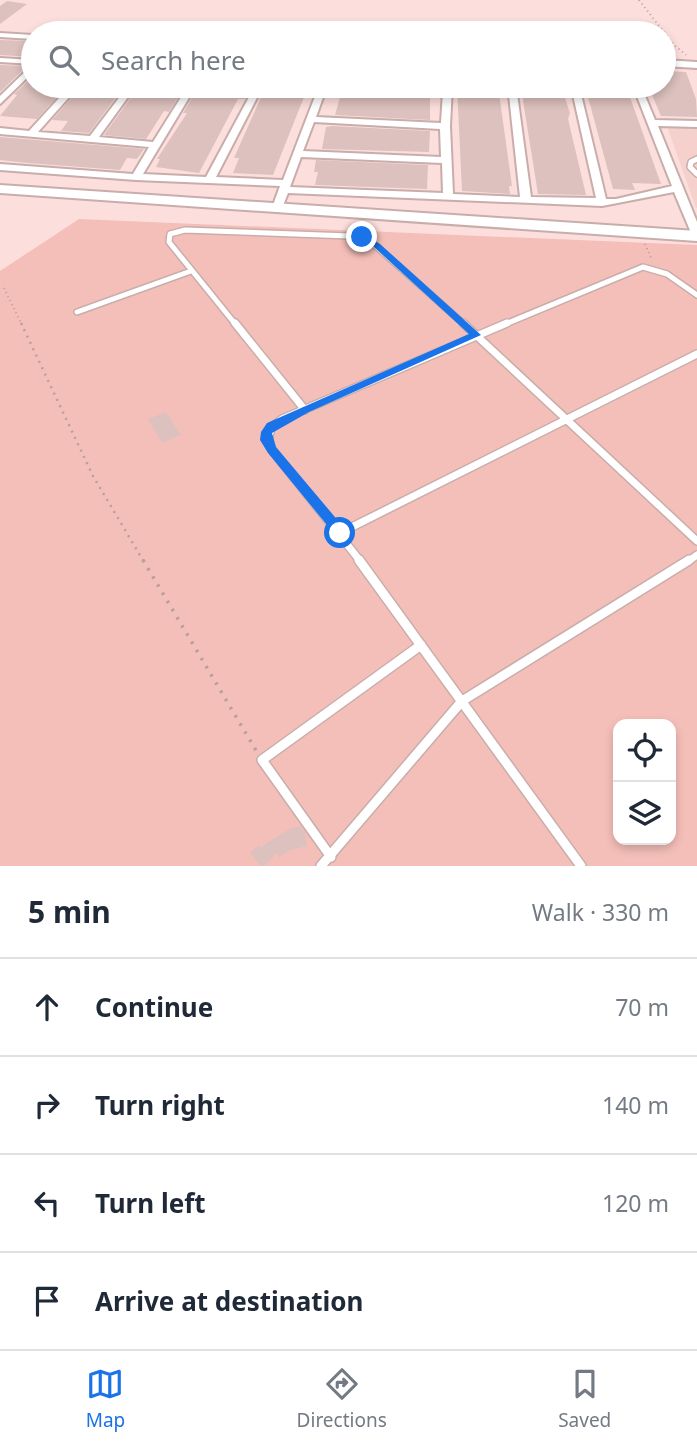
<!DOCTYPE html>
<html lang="en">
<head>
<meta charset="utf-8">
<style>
  body { margin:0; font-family:"Noto Sans",sans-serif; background:#f2f2f3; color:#1f2937 }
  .controls { position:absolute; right:21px; bottom:21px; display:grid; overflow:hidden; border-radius:14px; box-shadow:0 4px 10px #0003 }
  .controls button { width:63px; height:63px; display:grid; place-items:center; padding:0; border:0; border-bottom:2px solid #e0e1e3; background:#fff; color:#1f2937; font:35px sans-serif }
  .stop { position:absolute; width:21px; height:21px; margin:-16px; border:5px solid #1a73e8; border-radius:50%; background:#fff }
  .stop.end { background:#1a73e8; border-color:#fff; box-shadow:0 2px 7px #0008 }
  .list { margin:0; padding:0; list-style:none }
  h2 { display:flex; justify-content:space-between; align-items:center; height:91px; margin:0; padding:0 28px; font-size:30px }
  h2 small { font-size:23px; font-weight:400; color:#747a83 }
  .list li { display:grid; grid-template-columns:46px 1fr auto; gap:21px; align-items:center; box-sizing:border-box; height:98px; padding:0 28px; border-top:2px solid #e0e1e3 }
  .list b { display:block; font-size:26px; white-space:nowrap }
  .list em { font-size:23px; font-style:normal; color:#747a83 }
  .icon { flex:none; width:38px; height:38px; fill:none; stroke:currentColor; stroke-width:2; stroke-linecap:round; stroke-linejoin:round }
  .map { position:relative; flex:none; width:697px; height:866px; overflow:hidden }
  .search { position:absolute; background:#fff; box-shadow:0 4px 10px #0003; left:21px; right:21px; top:21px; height:77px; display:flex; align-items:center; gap:18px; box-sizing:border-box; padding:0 24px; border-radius:38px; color:#747a83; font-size:26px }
  .sheet { height:483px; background:#fff }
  nav { display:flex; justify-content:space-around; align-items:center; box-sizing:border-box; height:98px; border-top:2px solid #e0e1e3; background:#fff; font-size:19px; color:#747a83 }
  nav a { display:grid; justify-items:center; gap:4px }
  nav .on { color:#1a73e8 }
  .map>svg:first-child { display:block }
  .built { fill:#f5d0cd }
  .green { fill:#f5bfb9; fill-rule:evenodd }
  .building { fill:#dcc1be }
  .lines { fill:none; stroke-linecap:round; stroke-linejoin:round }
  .lane-far2-casing { stroke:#c8adaa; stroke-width:8 }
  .lane-far1-casing { stroke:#c8adaa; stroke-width:10 }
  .lane-casing { stroke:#c8adaa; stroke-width:12 }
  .street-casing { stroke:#c8adaa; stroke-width:4 }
  .secondary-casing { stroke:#c8adaa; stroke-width:4 }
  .path-far2 { stroke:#b69f9d; stroke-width:2; stroke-dasharray:1 3.5; stroke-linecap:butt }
  .path-far1 { stroke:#b69f9d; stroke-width:2.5; stroke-dasharray:2 5; stroke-linecap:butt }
  .path { stroke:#b69f9d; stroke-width:3.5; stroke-dasharray:2.5 7; stroke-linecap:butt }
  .lane-far2 { stroke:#fff; stroke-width:5 }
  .lane-far1 { stroke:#fff; stroke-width:7 }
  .lane { stroke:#fff; stroke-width:9 }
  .street { fill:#fff; fill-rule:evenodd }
  .secondary { fill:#fff; fill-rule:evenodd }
  .route { fill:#1a73e8 }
</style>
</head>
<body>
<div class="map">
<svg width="697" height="866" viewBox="0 0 697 866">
  <rect width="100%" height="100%" fill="#fcdfdc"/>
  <path class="built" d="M665 121 697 123V208H696Z"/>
  <path class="green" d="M79 219 697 245V866H0V271ZM618 724H671V840H618Z"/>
  <path class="building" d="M7 1 27 4 0 24V6Z
    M0 40 31 41 23 50H33V57L0 55Z
    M0 65 27 66 0 92Z
    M666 71 686 72 696 99 697 117 661 116 649 88H652L651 86H664V77L669 78Z
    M28 81H33V86H67L37 119 0 116 17 95 14 94Z
    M82 86 123 88 89 133 61 131 68 121 52 120Z
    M144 86H185L169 112 164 111 146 139 104 135 137 89Z
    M199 86H252L245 99H238L199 173 156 167 160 159H157L187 113H183Z
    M266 86 308 87 273 175 233 173 239 158H234Z
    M457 86H498L512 186H509L510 194 462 191Z
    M526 86H561L570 113 568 119 586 195 538 194 523 101V90H527Z
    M585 86H626L661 184 632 183 635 190 613 189Z
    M342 90 430 94V120L335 115Z
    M332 126 430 131 429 152 322 149 326 127Z
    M0 137 144 149 137 159 127 158 120 170 28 163 0 160Z
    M316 160 428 165 427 189 315 185 318 172H314Z
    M166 412 181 435 162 443 148 419Z
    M300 826 305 832 307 846 291 850 279 857 277 853 264 866H261L250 853 259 845 261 847 289 829Z"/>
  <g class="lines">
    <g class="lane-far2-casing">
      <path id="lane-far2" d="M697 159 691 162 690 167 697 174
        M77 312 191 271
        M236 325 169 242 170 234 185 230 350 236 369 240 465 325
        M503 325 643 267 667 274 697 295"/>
    </g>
    <g class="lane-far1-casing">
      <path id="lane-far1" d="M235 323 305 410
        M463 323 697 541
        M340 533 697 354
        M361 562 272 450 268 441 271 428 282 419 507 323
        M687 562 697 555"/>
    </g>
    <g class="lane-casing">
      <path id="lane" d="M359 560 581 866
        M331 857 262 760 421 645
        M321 866 462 701 689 560"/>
    </g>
    <g class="street-casing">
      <path id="street" d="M0 33 33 35V39L0 37Z
        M0 58 33 60V72L0 104V96L33 64 0 62Z
        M664 60 697 62V68L664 66Z
        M70 86H79L38 132 90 136 128 86H136L99 137 153 142 188 86H196L143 174 206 177 255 86H263L216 177 283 180 319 86H327L316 117 441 123 443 91 389 89 385 86H452L450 126 453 194 520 197 508 86H516L531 197 596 198 571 86H579L606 199H616L672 186 633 86H641L655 120 697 121V127L658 126 697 222V238L692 235 674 192 602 206 288 193 282 208 277 211 272 208 280 186 136 180 0 170V164L133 174 149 147 0 134V128L29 131ZM314 122 440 129 441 157 303 151ZM301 157 442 163 443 193 290 187Z"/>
    </g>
    <g class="secondary-casing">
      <path id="secondary" d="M0 185 697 231V241L0 193Z"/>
    </g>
    <path class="path-far2" d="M639 0 674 45 686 55
      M645 244 652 260
      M4 288 22 325"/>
    <path class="path-far1" d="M21 323 93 476 144 562"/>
    <path class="path" d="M143 560 257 752"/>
    <use href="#lane-far2" class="lane-far2"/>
    <use href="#lane-far1" class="lane-far1"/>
    <use href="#lane" class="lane"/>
    <use href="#street" class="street"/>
    <use href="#secondary" class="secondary"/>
  </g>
  <path class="route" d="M362 234 380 244 481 335 309 412 272 433 276 447 345 529V536H336L268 453 260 440 261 432 267 423 469 334 374 247 358 239V235Z"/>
</svg>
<div class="controls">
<button><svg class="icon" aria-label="locate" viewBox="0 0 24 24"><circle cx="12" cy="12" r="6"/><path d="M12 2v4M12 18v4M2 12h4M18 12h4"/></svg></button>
<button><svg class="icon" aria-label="layers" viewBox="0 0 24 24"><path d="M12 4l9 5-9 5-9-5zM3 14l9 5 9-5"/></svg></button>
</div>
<div class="stop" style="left:340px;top:533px"></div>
<div class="stop end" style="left:362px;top:237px"></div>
<div class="search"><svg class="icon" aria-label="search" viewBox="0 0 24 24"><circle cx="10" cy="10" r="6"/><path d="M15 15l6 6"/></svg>Search here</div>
</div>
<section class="sheet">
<h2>5 min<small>Walk · 330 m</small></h2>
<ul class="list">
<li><svg class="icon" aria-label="ahead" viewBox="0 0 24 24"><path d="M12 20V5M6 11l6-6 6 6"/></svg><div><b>Continue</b></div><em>70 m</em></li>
<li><svg class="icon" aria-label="right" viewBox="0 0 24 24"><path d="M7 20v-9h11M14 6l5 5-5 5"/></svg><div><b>Turn right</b></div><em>140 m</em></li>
<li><svg class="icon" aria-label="left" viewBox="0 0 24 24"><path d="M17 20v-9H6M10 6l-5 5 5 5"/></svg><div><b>Turn left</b></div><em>120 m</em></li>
<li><svg class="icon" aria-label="arrive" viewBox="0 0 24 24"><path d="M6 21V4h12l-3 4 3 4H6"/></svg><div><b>Arrive at destination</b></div></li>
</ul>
</section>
<nav>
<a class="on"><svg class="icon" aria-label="map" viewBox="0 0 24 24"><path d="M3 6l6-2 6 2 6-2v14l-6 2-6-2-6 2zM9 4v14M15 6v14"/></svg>Map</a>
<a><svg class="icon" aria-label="directions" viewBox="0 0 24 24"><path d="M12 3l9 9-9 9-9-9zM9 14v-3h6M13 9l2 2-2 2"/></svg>Directions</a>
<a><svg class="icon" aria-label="saved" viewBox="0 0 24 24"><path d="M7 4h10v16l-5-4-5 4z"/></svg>Saved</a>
</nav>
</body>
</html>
